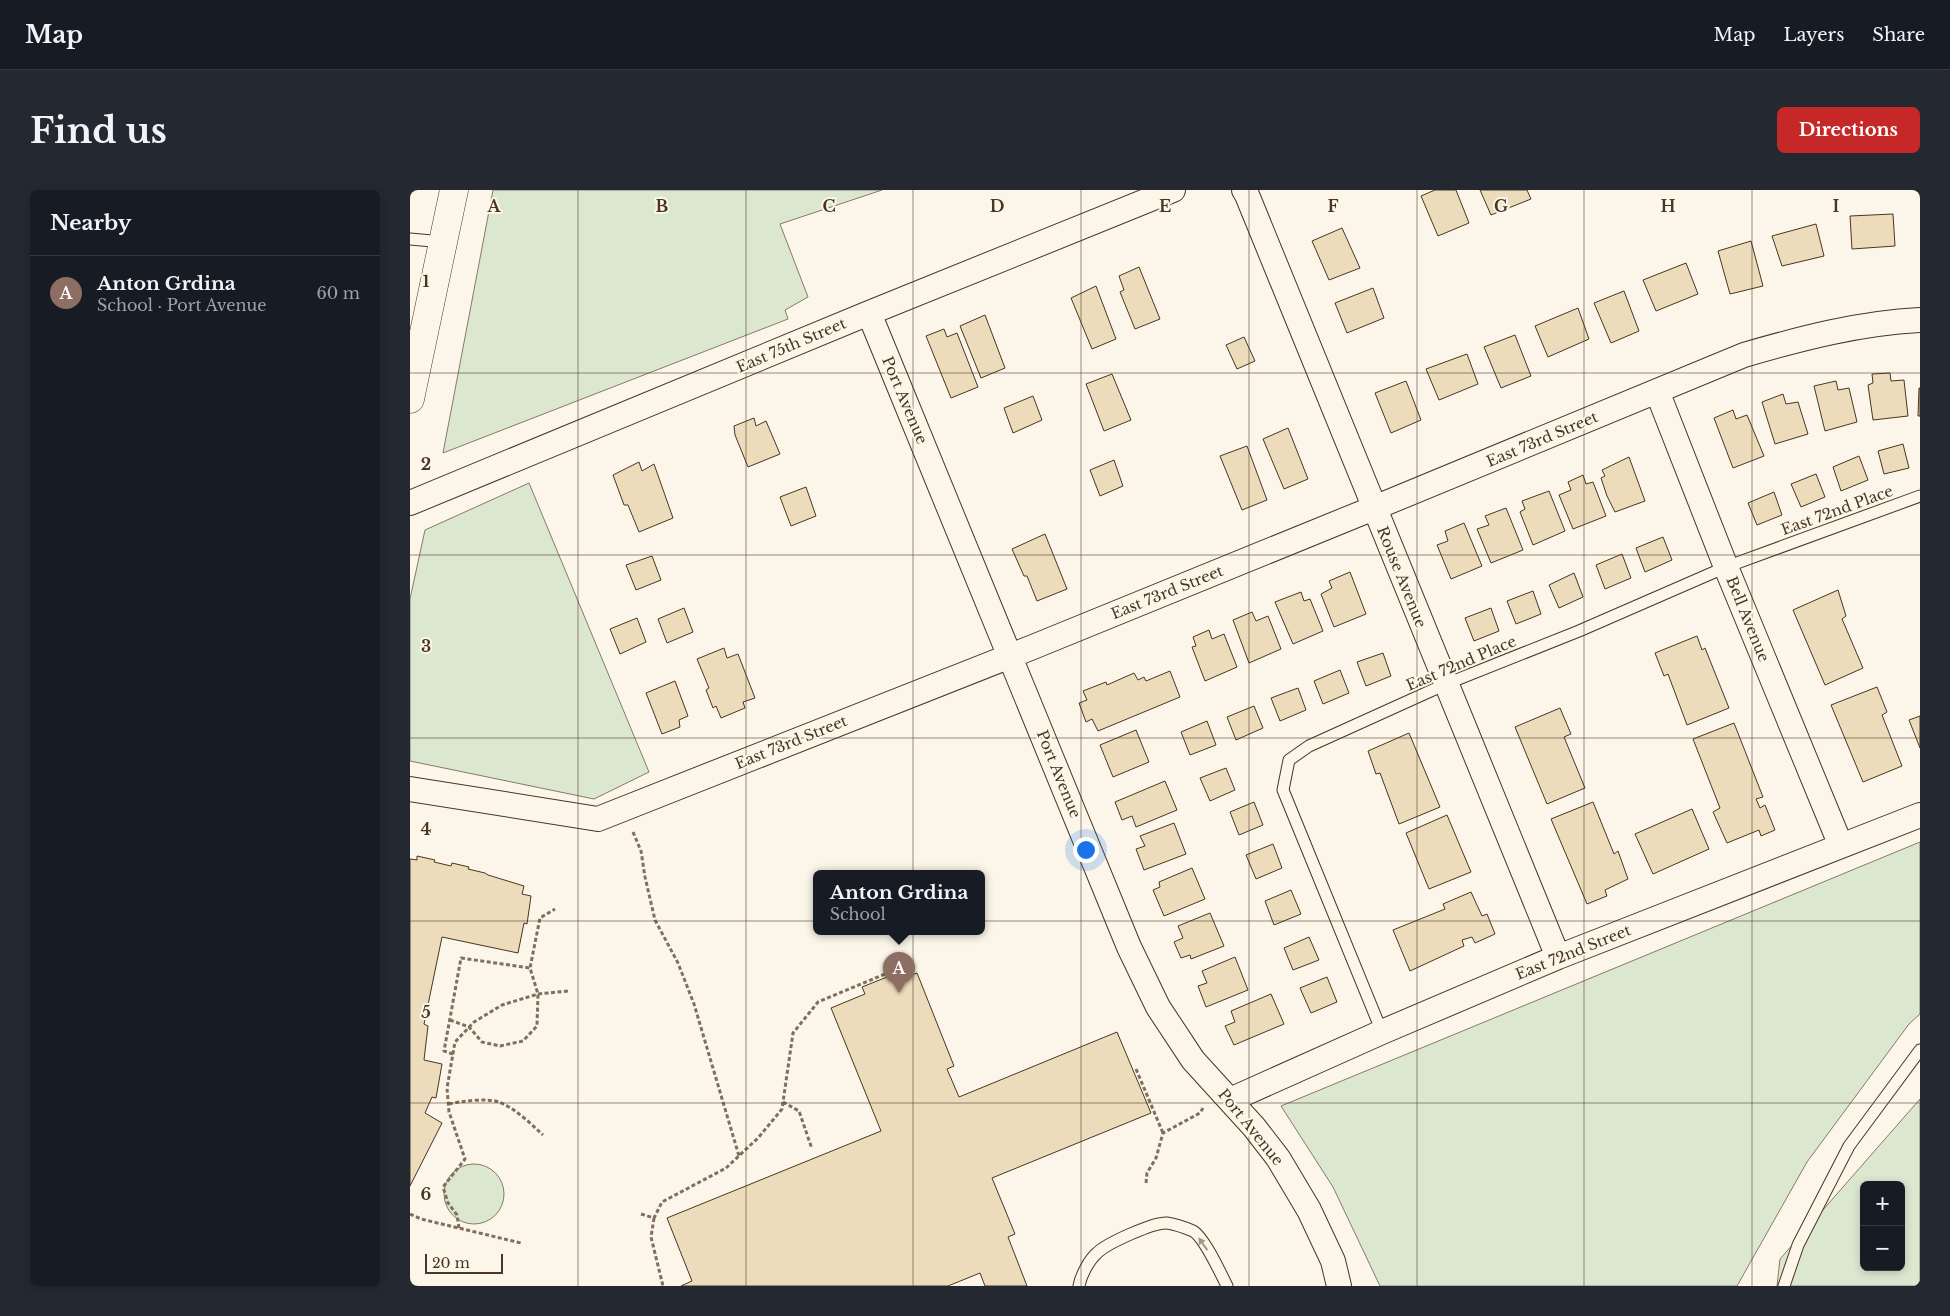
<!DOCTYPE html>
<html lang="en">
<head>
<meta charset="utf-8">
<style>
  body { margin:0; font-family:"Libre Baskerville",serif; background:#242831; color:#f1f3f6 }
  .controls { position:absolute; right:15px; bottom:15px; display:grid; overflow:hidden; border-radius:8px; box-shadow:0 2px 8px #0003 }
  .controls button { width:45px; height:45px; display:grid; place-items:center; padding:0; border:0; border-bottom:1px solid #363941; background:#171b24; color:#f1f3f6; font:25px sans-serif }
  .scale { position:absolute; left:15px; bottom:12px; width:78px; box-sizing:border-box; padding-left:5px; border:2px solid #4a3520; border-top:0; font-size:14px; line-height:18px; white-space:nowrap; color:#4a3520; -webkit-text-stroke:4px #fbf6e9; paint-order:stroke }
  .you { position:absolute; left:675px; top:659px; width:18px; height:18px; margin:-12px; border:4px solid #fff; border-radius:50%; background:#1a73e8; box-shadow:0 0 0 8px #1a73e833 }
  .badge { display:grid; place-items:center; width:32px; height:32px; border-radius:50%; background:#c62828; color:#fff; font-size:16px; font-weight:700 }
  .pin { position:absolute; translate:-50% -41px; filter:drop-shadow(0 1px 2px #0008) }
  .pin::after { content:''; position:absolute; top:26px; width:18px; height:15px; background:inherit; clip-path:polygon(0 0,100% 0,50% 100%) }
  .popup { position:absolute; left:403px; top:680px; width:172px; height:65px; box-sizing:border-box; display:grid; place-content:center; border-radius:8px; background:#171b24; filter:drop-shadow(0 1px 4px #0005); font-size:16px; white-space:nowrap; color:#9ea1a6 }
  .popup b { font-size:19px; color:#f1f3f6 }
  .popup::after { content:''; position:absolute; left:50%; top:100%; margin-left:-10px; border:10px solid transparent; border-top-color:#171b24 }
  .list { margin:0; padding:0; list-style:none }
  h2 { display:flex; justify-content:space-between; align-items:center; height:65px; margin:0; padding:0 20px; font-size:21px }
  h2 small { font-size:16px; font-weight:400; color:#9ea1a6 }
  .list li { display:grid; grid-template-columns:32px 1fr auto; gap:15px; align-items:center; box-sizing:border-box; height:75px; padding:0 20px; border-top:1px solid #363941 }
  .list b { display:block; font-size:19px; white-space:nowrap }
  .list p { margin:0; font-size:16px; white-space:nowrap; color:#9ea1a6 }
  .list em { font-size:16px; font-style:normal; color:#9ea1a6 }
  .map { position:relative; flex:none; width:1510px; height:1096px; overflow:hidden; border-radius:8px }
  header { display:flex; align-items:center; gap:30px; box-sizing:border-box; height:70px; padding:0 25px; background:#171b24; border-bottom:1px solid #363941 }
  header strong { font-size:24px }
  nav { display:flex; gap:28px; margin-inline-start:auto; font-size:18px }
  .intro { display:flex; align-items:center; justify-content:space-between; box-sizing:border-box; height:120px; padding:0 30px }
  h1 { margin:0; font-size:35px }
  .button { padding:12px 22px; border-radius:8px; background:#c62828; color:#fff; font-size:18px; font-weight:700 }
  main { display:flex; gap:30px; padding:0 30px }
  aside { flex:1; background:#171b24; border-radius:8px; box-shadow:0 2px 8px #0003 }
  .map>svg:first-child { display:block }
  .green { fill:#dce7d0; stroke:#887966; fill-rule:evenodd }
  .building { fill:#ecdcbc; stroke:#4a3520 }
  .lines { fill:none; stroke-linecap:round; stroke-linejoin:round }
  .service-casing { stroke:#4a3520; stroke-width:13 }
  .minor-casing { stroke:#4a3520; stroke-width:26 }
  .primary-casing { stroke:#4a3520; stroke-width:29 }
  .path { stroke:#7f6f5c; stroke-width:3; stroke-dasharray:4 2.5; stroke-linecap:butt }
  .service { stroke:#fbf6e9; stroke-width:11 }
  .minor { stroke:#fbf6e9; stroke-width:24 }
  .primary { stroke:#fbf6e9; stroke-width:28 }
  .oneway { fill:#a29684 }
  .grid { fill:none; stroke:#4a3520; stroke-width:1; stroke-opacity:0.55 }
  .labels { text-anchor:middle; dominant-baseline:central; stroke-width:4; stroke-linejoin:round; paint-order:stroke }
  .street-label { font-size:15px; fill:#4a3520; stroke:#fbf6e9 }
  .grid-label { font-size:16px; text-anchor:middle; font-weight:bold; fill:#4a3520; stroke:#fbf6e9; stroke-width:4; stroke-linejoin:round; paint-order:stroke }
</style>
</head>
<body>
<header>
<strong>Map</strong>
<nav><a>Map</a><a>Layers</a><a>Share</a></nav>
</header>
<div class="intro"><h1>Find us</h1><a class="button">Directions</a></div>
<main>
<aside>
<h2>Nearby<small></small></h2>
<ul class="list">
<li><span class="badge" style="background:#8d6e63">A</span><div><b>Anton Grdina</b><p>School · Port Avenue</p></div><em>60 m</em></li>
</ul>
</aside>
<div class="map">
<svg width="1510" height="1096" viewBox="0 0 1510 1096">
  <rect width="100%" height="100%" fill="#fbf6e9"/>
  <path class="green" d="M83 0H472L370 34 398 107 375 120 378 129 33 263Z
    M119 293 239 582 184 609 0 571V409L15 340Z
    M1510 652V824L1499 834 1397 972 1327 1096H970L923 997 871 916Z
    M1510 909V1096H1367L1370 1069ZM1454 995H1491V1077H1454Z
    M34 1004a30 30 0 1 1 60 0a30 30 0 1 1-60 0Z"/>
  <path class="building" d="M1025 0H1046L1059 33 1028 46 1011 6Z
    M1070 0H1117L1121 9 1081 25Z
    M1483 24 1485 56 1442 59 1440 26Z
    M1406 34 1414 66 1372 76 1362 46Z
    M932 38 950 78 919 90 902 51Z
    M1341 51 1353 96 1320 104 1308 61Z
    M1276 73 1288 104 1246 121 1233 90Z
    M729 77 750 129 725 139 710 102 714 100 709 86Z
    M686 96 706 149 682 159 661 108Z
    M963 98 974 128 937 143 925 113Z
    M1214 101 1229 141 1201 153 1184 113Z
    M1168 118 1179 149 1138 167 1125 136Z
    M575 125 595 178 571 188 550 136Z
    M534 139 537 147 547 143 568 197 541 208 516 146Z
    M1105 145 1121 186 1091 198 1074 157Z
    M834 147 845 171 827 179 816 155Z
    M1057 164 1068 194 1029 210 1016 179Z
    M1480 183 1481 191 1494 190 1498 226 1463 230 1458 195 1463 193 1462 184Z
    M702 184 721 230 694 241 676 194Z
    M996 191 1011 230 981 243 965 203Z
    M1426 191 1428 200 1439 198 1447 232 1415 241 1404 196Z
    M1509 198H1510V226H1508Z
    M1373 204 1376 214 1388 212 1398 244 1365 254 1352 212Z
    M623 206 632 230 603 243 594 218Z
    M1323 220 1326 229 1337 225 1354 266 1323 278 1304 228Z
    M344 228 346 236 356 231 370 264 338 277 325 245 324 236Z
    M878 238 898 289 874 299 853 249Z
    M1493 254 1499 278 1474 284 1468 261Z
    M837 256 857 310 832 320 810 266Z
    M1449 266 1458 290 1431 301 1423 277Z
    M1219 267 1235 311 1205 322 1197 306 1191 288 1195 286 1192 280Z
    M704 270 713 296 690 306 680 280Z
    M229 272 232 281 244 274 263 328 229 342 218 315H214L203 285Z
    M1406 284 1415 307 1391 317 1381 294Z
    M1173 285 1176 294 1183 292 1196 326 1163 339 1149 305 1161 300 1158 292Z
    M396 297 406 326 381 336 370 307Z
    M1139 301 1155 341 1123 355 1110 322 1115 319 1112 311Z
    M1364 302 1372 325 1347 335 1338 313Z
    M1096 318 1113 360 1081 373 1067 339 1079 335 1075 326Z
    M1054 333 1072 376 1041 389 1027 355 1038 351 1035 341Z
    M635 344 657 399 627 411 617 386H614L602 359Z
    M1253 347 1262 370 1235 382 1226 358Z
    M1212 364 1221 388 1195 399 1186 375Z
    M242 366 251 390 226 400 216 375Z
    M940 382 956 424 924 437 911 404 922 398 919 391Z
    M1164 383 1173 407 1149 418 1139 395Z
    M1428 400 1436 426 1432 429 1453 478 1415 495 1383 420Z
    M1123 401 1131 424 1106 434 1097 411Z
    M891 402 894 411 900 409 913 441 883 454 865 412Z
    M274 418 283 442 257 453 248 429Z
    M1081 418 1089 441 1064 451 1055 428Z
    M842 422 846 431 858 426 871 459 839 473 823 430Z
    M227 428 236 452 210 464 200 439Z
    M799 440 802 449 814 444 827 477 795 491 782 457 786 456 783 447Z
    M1287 446 1292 460 1295 458 1319 518 1277 535 1258 484 1254 486 1245 463Z
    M314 458 317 468 328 464 345 508 333 512 335 518 311 528 306 516 303 518 296 500 299 498 287 469Z
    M973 463 981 486 956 496 947 472Z
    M930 480 939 503 913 514 904 491Z
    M760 481 770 507 688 541 682 529 676 532 669 513 677 510 673 501 696 492 697 495 724 483 728 490 734 487 736 491Z
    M265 491 278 526 269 530 270 537 252 544 236 503Z
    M1467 497 1477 522 1472 525 1492 576 1453 592 1421 515Z
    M888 498 896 520 870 531 861 508Z
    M844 516 853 538 826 550 817 527Z
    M1150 518 1161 544 1154 547 1175 598 1137 614 1105 537Z
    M1510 526V558L1499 530Z
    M797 531 806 555 780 565 771 542Z
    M1324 533 1353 607 1346 609 1350 618 1355 615 1365 640 1351 646 1349 640 1317 653 1303 622 1310 618 1283 549Z
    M726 540 739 572 703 587 690 555Z
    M999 543 1030 617 989 634 970 583 966 584 958 561Z
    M816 578 825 600 800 611 790 588Z
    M755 591 767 620 726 637 722 626 712 630 705 612Z
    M844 612 853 635 829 645 820 622Z
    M1183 612 1204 664 1208 661 1218 689 1195 700 1197 706 1177 714 1141 629Z
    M1282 619 1299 659 1243 684 1225 644Z
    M1037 625 1061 682 1019 699 996 643Z
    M764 633 776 664 734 680 726 659 735 656 730 646Z
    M863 654 872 678 846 689 836 665Z
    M7 666 25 670 24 672 41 676 42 673 59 677 58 679 75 683 78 685 114 696 112 704 121 706 117 734 114 733 108 763 32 747 14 834 18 836 14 870 32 874 26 908 22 907 15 923 32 933 0 996V669L7 670Z
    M782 678 795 709 754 726 743 700 750 697 749 692Z
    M881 700 891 724 864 735 855 711Z
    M1061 702 1072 726 1077 724 1085 744 1065 753 1062 747 1052 750 1054 756 1000 781 983 740 1035 719 1033 714Z
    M800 723 814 756 781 769 780 765 771 768 764 752 773 748 768 736Z
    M899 747 909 770 883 780 874 758Z
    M825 767 838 800 796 817 788 796 797 793 792 781Z
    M497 779 499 786 507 783 544 876 537 879 549 907 707 842 741 923 582 988 605 1044 598 1047 617 1096H575L570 1083 538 1096H271L282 1091 257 1028 471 941 421 818 455 804 452 797Z
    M917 787 927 812 901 823 890 798Z
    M861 804 874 834 824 855 815 836 825 832 821 821Z"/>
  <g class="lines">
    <g class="service-casing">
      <path id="service" d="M0 49 33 52
        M972 842 873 600 879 570 899 556 1036 494 1169 441 1316 377 1510 306
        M669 1096C671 1085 679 1070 687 1063 697 1053 744 1032 757 1033 764 1034 776 1038 783 1041 794 1047 811 1084 817 1096
        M1374 1096 1388 1055 1439 956 1510 860"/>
    </g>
    <g class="minor-casing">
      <path id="minor" d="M834 0 837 5 1148 767
        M459 123 719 757 748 817 783 870 844 937 868 968 899 1020 923 1071 929 1096
        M1247 201 1316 377 1431 656
        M0 313 459 123 763 0
        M0 599 188 629 623 457 964 318 1334 165C1392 148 1450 133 1510 130
        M820 910 972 842 1148 767 1510 625"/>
    </g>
    <g class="primary-casing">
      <path id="primary" d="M0 209 44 0"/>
    </g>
    <path class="path" d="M223 642 231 661 235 687 245 730 268 773 284 814 329 966
      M40 830 59 837 72 852 90 856 113 851 127 836 128 804 120 778 130 728 145 719
      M43 864 34 861 51 768 120 778
      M726 879 753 943
      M373 912 389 921 402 959
      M39 914C51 911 78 908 89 912 106 919 120 933 133 945
      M736 993 737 983 746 968 753 943 790 923 793 918
      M0 1024 11 1029 111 1053
      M231 1024 244 1028 252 1012 316 978 348 948 372 919 383 843 408 812 487 779
      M244 1028 241 1047 253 1096
      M49 1038 47 1025 38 1013 33 997 55 969 39 922 37 898 45 852 64 832 92 815 128 804 159 801"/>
    <use href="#service" class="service"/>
    <use href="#minor" class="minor"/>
    <use href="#primary" class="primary"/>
  </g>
  <defs><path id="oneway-solid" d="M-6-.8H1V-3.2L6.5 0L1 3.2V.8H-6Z" transform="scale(1.25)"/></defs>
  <use class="oneway" href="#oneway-solid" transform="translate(793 1054) rotate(-125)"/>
  <path class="grid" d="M168 0V1096M336 0V1096M503 0V1096M671 0V1096M839 0V1096M1007 0V1096M1174 0V1096M1342 0V1096M0 183H1510M0 365H1510M0 548H1510M0 731H1510M0 913H1510"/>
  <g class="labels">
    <g class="street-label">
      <text transform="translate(381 155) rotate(-23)">East 75th Street</text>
      <text transform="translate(495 210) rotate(67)">Port Avenue</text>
      <text transform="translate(1132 249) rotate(-23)">East 73rd Street</text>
      <text transform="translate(1427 320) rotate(-20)">East 72nd Place</text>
      <text transform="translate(992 387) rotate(68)">Rouse Avenue</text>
      <text transform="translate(757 402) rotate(-22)">East 73rd Street</text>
      <text transform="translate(1338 429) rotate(68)">Bell Avenue</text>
      <text transform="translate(1051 473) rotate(-23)">East 72nd Place</text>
      <text transform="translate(381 552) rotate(-22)">East 73rd Street</text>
      <text transform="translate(649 584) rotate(68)">Port Avenue</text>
      <text transform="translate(1163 762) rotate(-22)">East 72nd Street</text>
      <text transform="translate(841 937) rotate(51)">Port Avenue</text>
    </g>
  </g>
  <g class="grid-label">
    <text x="84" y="22">A</text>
    <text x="252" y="22">B</text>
    <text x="419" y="22">C</text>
    <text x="587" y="22">D</text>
    <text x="755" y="22">E</text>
    <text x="923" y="22">F</text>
    <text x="1091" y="22">G</text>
    <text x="1258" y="22">H</text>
    <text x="1426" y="22">I</text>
    <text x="16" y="97">1</text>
    <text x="16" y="280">2</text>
    <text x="16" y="462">3</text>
    <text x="16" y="645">4</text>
    <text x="16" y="828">5</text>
    <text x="16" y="1010">6</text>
  </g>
</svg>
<div class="controls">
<button>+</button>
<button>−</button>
</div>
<div class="scale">20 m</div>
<div class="you"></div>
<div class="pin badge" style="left:489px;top:803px;background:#8d6e63">A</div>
<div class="popup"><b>Anton Grdina</b>School</div>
</div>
</main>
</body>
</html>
